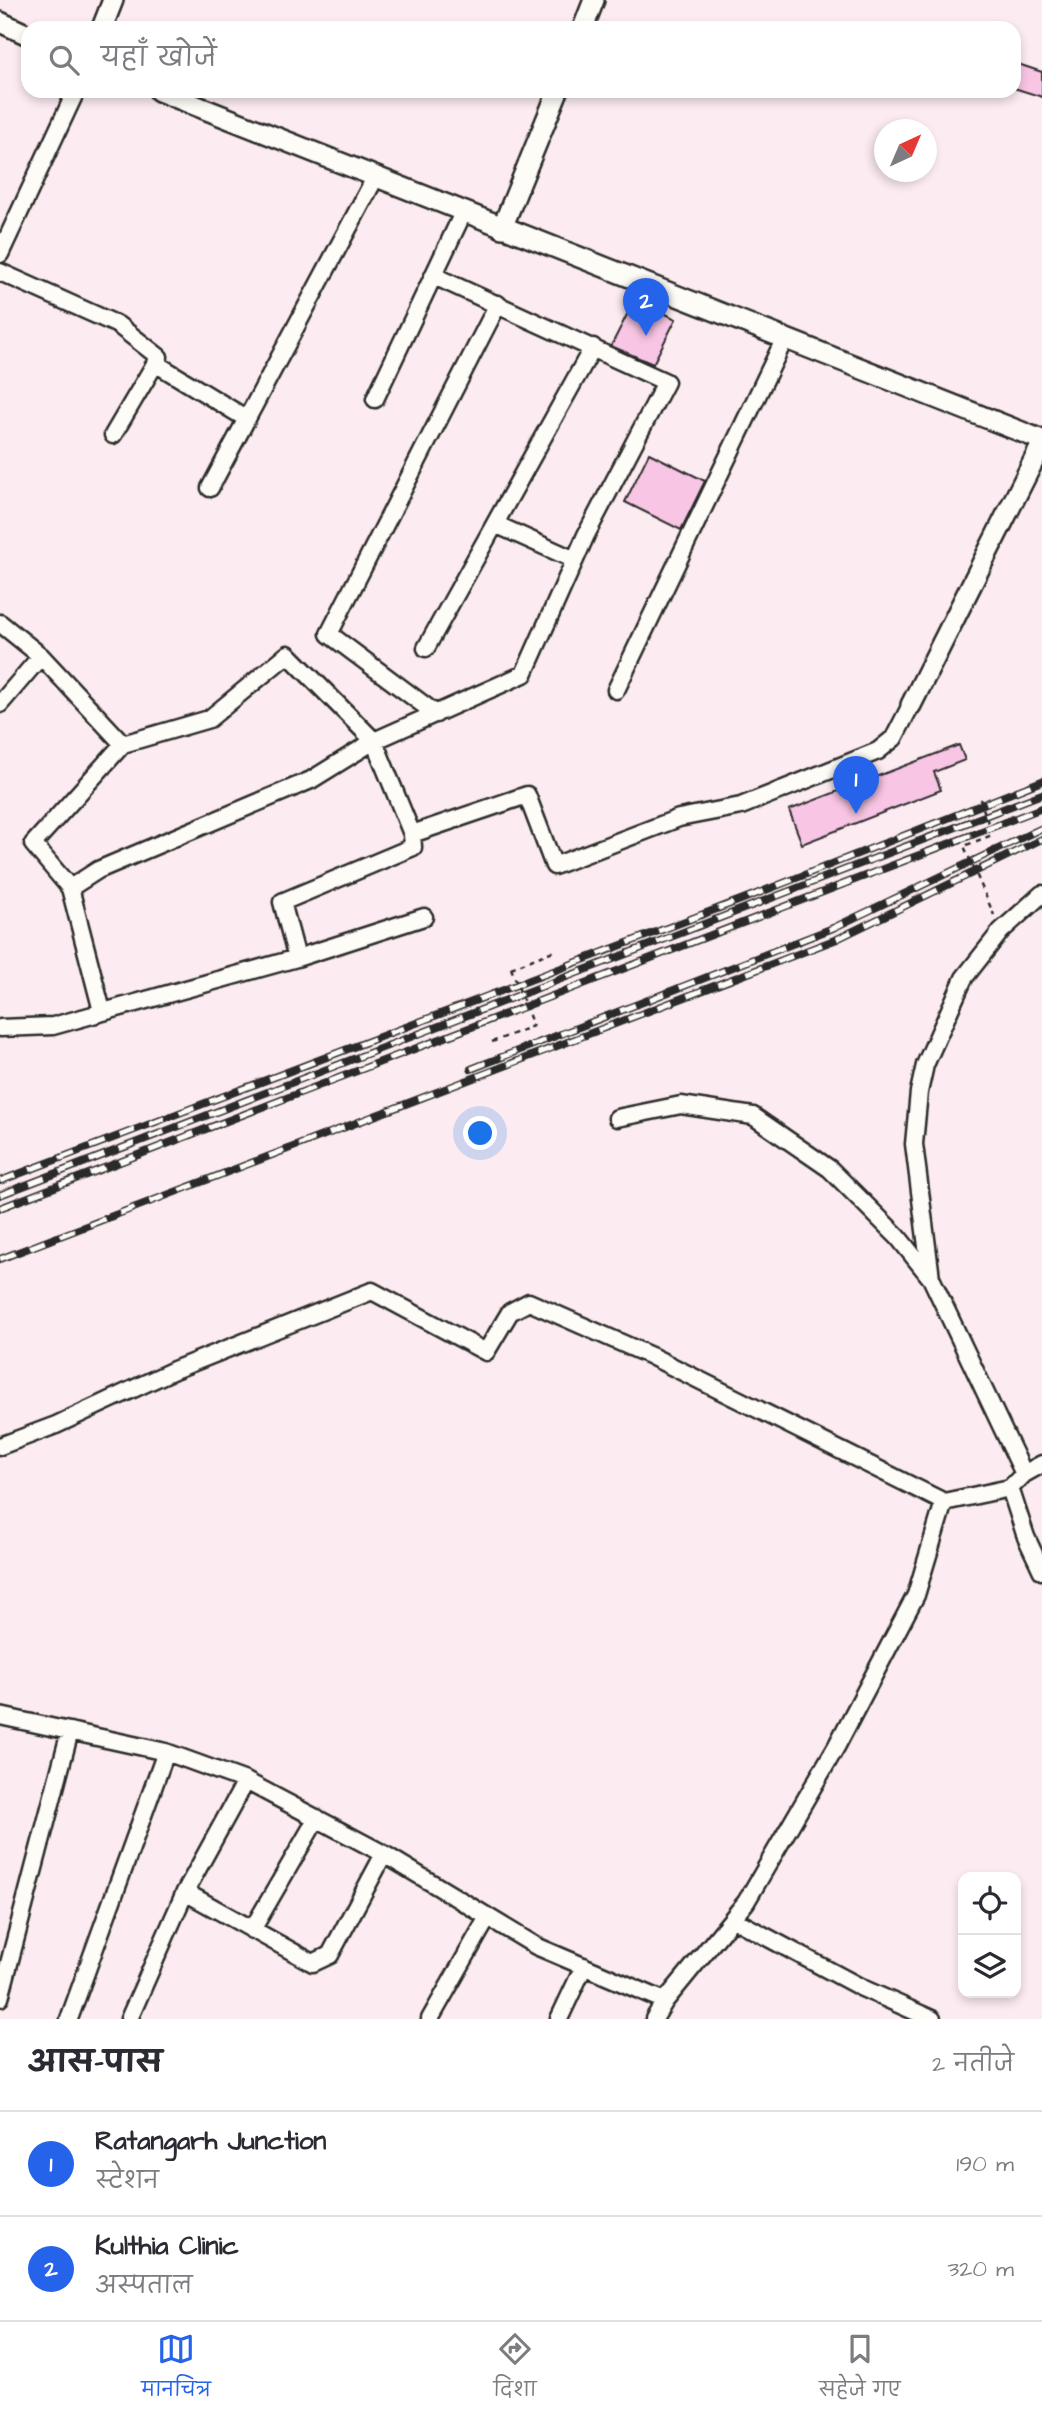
<!DOCTYPE html>
<html lang="hi">
<head>
<meta charset="utf-8">
<style>
  body { margin:0; font-family:"Architects Daughter","Playpen Sans Deva",sans-serif; background:#f7f7f7; color:#2b2b33 }
  .controls { position:absolute; right:21px; bottom:21px; display:grid; overflow:hidden; border-radius:14px; box-shadow:0 4px 10px #0003 }
  .controls button { width:63px; height:63px; display:grid; place-items:center; padding:0; border:0; border-bottom:2px solid #e1e1e2; background:#fff; color:#2b2b33; font:35px sans-serif }
  .compass { position:absolute; left:874px; top:119px; width:63px; height:63px; border-radius:50%; background:#fff; box-shadow:0 4px 10px #0003; rotate:44deg }
  .you { position:absolute; left:481px; top:1134px; width:24px; height:24px; margin:-18px; border:5px solid #fff; border-radius:50%; background:#1a73e8; box-shadow:0 0 0 10px #1a73e833 }
  .badge { display:grid; place-items:center; width:46px; height:46px; border-radius:50%; background:#2563eb; color:#fff; font-size:23px; font-weight:700 }
  .pin { position:absolute; translate:-50% -58px; filter:drop-shadow(0 2px 4px #0008) }
  .pin::after { content:''; position:absolute; top:37px; width:24px; height:21px; background:inherit; clip-path:polygon(0 0,100% 0,50% 100%) }
  .list { margin:0; padding:0; list-style:none }
  h2 { display:flex; justify-content:space-between; align-items:center; height:91px; margin:0; padding:0 28px; font-size:30px }
  h2 small { font-size:23px; font-weight:400; color:#7c7c81 }
  .list li { display:grid; grid-template-columns:46px 1fr auto; gap:21px; align-items:center; box-sizing:border-box; height:105px; padding:0 28px; border-top:2px solid #e1e1e2 }
  .list b { display:block; font-size:26px; white-space:nowrap }
  .list p { margin:0; font-size:23px; white-space:nowrap; color:#7c7c81 }
  .list em { font-size:23px; font-style:normal; color:#7c7c81 }
  .icon { flex:none; width:38px; height:38px; fill:none; stroke:currentColor; stroke-width:2; stroke-linecap:round; stroke-linejoin:round }
  .map { position:relative; flex:none; width:1042px; height:2019px; overflow:hidden }
  .search { position:absolute; background:#fff; box-shadow:0 4px 10px #0003; left:21px; right:21px; top:21px; height:77px; display:flex; align-items:center; gap:18px; box-sizing:border-box; padding:0 24px; border-radius:21px; color:#7c7c81; font-size:26px }
  .sheet { height:301px; background:#fff }
  nav { display:flex; justify-content:space-around; align-items:center; box-sizing:border-box; height:98px; border-top:2px solid #e1e1e2; background:#fff; font-size:19px; color:#7c7c81 }
  nav a { display:grid; justify-items:center; gap:4px }
  nav .on { color:#2563eb }
  .map>svg:first-child { display:block }
  .building { fill:#f8c5e4; stroke:#2b2b2b; stroke-width:2 }
  .lines { fill:none; stroke-linecap:round; stroke-linejoin:round }
  .minor-casing { stroke:#2b2b2b; stroke-width:21 }
  .tertiary-casing { stroke:#2b2b2b; stroke-width:24 }
  .path { stroke:#2b2b2b; stroke-width:2.5; stroke-dasharray:5 5; stroke-linecap:butt }
  .minor { stroke:#fdfcf7; stroke-width:16 }
  .tertiary { stroke:#fdfcf7; stroke-width:19 }
  .rail-casing { stroke:#2b2b2b; stroke-width:8 }
  .rail { stroke:#fdfcf7; stroke-width:5; stroke-dasharray:16; stroke-linecap:butt }
  .path-bridge { stroke:#2b2b2b; stroke-width:2.5; stroke-dasharray:5 5; stroke-linecap:butt }
</style>
</head>
<body>
<div class="map">
<svg width="1042" height="2019" viewBox="0 0 1042 2019">
  <rect width="100%" height="100%" fill="#fcecf1"/>
  <filter id="ink" filterUnits="userSpaceOnUse"><feTurbulence type="fractalNoise" baseFrequency=".0143" numOctaves="2"/><feDisplacementMap in="SourceGraphic" scale="14" xChannelSelector="R" yChannelSelector="G"/><feConvolveMatrix kernelMatrix="1 2 1 2 8 2 1 2 1" color-interpolation-filters="sRGB"/></filter>
  <g filter="url(#ink)">
    <path class="building" d="M1018 64 1042 72V97L1014 88Z
      M635 299 676 319 653 364 611 346Z
      M649 453 705 481 681 530 625 502Z
      M959 745 965 760 934 772 941 790 802 844 789 810Z"/>
    <g class="lines">
      <g class="minor-casing">
        <path id="minor" d="M0 254 76 91
          M0 272 118 325 159 357 113 435
          M155 363 247 419
          M375 399 463 213
          M210 488 375 178
          M495 524 575 560
          M0 623 41 656 123 744 33 844 70 888 102 1011
          M426 648 593 347
          M616 690 785 338
          M0 704 41 656
          M436 714 329 634 498 304
          M412 834 374 741 524 674 586 535 666 382 434 276
          M70 888 98 870 311 780 374 741 288 654 209 719 123 744
          M297 958 282 902 413 847 412 834 527 795 554 866 679 818 741 806 878 751 894 738 911 705
          M0 1028 53 1026 297 958 424 917
          M617 1118 681 1105 753 1116 830 1169 898 1237 930 1277
          M0 1446 56 1425 174 1370 372 1291 486 1352 510 1312 529 1302 651 1356 944 1502
          M1024 1474 931 1278 914 1144 919 1092 925 1065 964 978 1001 931 1042 894
          M1010 1488 1026 1537 1042 1571
          M0 1716 166 1752 246 1781 384 1854 536 1946 665 2001 746 1902 836 1747 916 1595 944 1502 1010 1488 1024 1474 1042 1464
          M185 1892 313 1963 330 1955 384 1854
          M733 1919 862 1988 932 2019
          M252 1930 317 1818
          M0 1998 70 1731
          M69 2019 166 1752
          M129 2019 185 1892 246 1781
          M430 2019 488 1917
          M559 2019 584 1966
          M654 2019 665 2001"/>
      </g>
      <g class="tertiary-casing">
        <path id="tertiary" d="M0 22 28 35
          M102 28 113 0
          M583 28 594 0
          M159 91 1042 440
          M502 228 558 91
          M911 705 1042 444"/>
      </g>
      <path class="path" d="M980 799 992 835 964 846 994 915
        M511 968 553 951
        M492 1042 533 1026"/>
      <use href="#minor" class="minor"/>
      <use href="#tertiary" class="tertiary"/>
      <g class="rail-casing">
        <path id="rail" d="M471 1069 833 928 1042 828
          M0 1181 751 896 1042 781
          M0 1195 1042 794
          M0 1208 1042 808
          M0 1259 837 939 1042 839"/>
      </g>
      <use href="#rail" class="rail"/>
      <path class="path-bridge" d="M511 968 533 1026"/>
    </g>
  </g>
</svg>
<div class="controls">
<button><svg class="icon" aria-label="locate" viewBox="0 0 24 24"><circle cx="12" cy="12" r="6"/><path d="M12 2v4M12 18v4M2 12h4M18 12h4"/></svg></button>
<button><svg class="icon" aria-label="layers" viewBox="0 0 24 24"><path d="M12 4l9 5-9 5-9-5zM3 14l9 5 9-5"/></svg></button>
</div>
<svg class="compass" viewBox="-18 -18 36 36"><path d="M0-13l5 13h-10z" fill="#e53935"/><path d="M0 13l5-13h-10z" fill="#7c7c81"/></svg>
<div class="you"></div>
<div class="pin badge" style="left:856px;top:814px">1</div>
<div class="pin badge" style="left:646px;top:336px">2</div>
<div class="search"><svg class="icon" aria-label="search" viewBox="0 0 24 24"><circle cx="10" cy="10" r="6"/><path d="M15 15l6 6"/></svg>यहाँ खोजें</div>
</div>
<section class="sheet">
<h2>आस-पास<small>2 नतीजे</small></h2>
<ul class="list">
<li><span class="badge">1</span><div><b>Ratangarh Junction</b><p>स्टेशन</p></div><em>190 m</em></li>
<li><span class="badge">2</span><div><b>Kulthia Clinic</b><p>अस्पताल</p></div><em>320 m</em></li>
</ul>
</section>
<nav>
<a class="on"><svg class="icon" aria-label="map" viewBox="0 0 24 24"><path d="M3 6l6-2 6 2 6-2v14l-6 2-6-2-6 2zM9 4v14M15 6v14"/></svg>मानचित्र</a>
<a><svg class="icon" aria-label="directions" viewBox="0 0 24 24"><path d="M12 3l9 9-9 9-9-9zM9 14v-3h6M13 9l2 2-2 2"/></svg>दिशा</a>
<a><svg class="icon" aria-label="saved" viewBox="0 0 24 24"><path d="M7 4h10v16l-5-4-5 4z"/></svg>सहेजे गए</a>
</nav>
</body>
</html>
